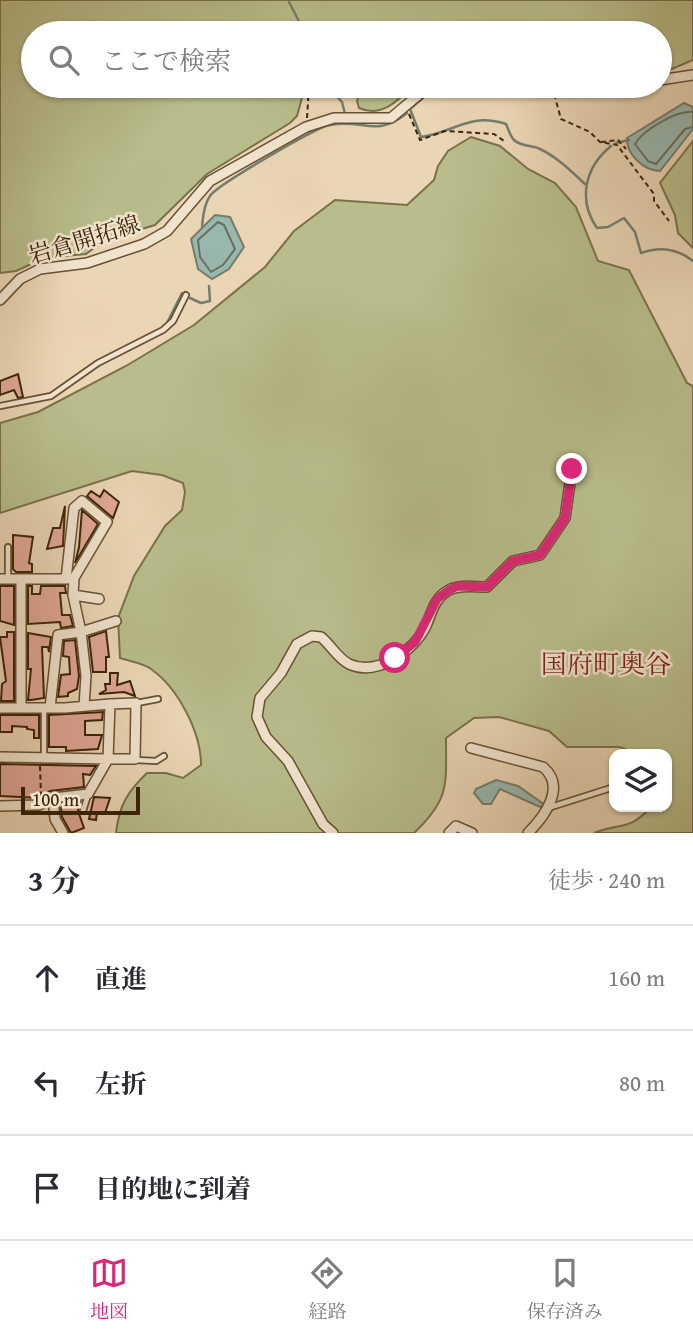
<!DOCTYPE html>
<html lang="ja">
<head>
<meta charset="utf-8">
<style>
  body { margin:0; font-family:"Gentium Book Plus","Noto Serif JP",serif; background:#f7f7f7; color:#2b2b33 }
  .controls { position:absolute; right:21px; bottom:21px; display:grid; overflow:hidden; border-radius:14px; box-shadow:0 2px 5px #0004 }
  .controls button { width:63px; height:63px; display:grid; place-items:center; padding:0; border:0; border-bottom:2px solid #e1e1e2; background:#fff; color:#2b2b33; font:35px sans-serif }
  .scale { position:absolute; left:21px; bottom:18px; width:119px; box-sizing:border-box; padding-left:7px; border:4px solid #3d2508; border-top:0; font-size:19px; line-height:24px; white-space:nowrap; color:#3d2508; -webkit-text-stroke:5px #f1e4ce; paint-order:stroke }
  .stop { position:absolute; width:21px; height:21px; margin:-16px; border:5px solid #db2777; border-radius:50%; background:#fff }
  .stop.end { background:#db2777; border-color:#fff; box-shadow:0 2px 7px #0008 }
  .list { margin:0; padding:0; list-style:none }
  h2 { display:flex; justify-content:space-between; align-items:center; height:91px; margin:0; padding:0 28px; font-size:30px }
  h2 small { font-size:23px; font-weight:400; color:#7c7c81 }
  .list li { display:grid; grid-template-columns:46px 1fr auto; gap:21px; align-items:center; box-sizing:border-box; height:105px; padding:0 28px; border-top:2px solid #e1e1e2 }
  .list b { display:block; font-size:26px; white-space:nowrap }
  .list em { font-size:23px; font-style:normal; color:#7c7c81 }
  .icon { flex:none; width:38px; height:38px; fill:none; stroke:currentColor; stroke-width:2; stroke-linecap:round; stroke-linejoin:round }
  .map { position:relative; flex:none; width:693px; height:833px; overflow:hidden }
  .search { position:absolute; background:#fff; box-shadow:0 2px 5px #0004; left:21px; right:21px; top:21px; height:77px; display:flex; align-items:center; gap:18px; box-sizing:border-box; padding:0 24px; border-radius:38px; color:#7c7c81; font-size:26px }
  .sheet { height:406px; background:#fff }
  nav { display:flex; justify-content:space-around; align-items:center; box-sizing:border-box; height:98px; border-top:2px solid #e1e1e2; background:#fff; font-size:19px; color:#7c7c81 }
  nav a { display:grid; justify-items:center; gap:4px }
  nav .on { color:#db2777 }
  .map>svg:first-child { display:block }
  .green { fill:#b8bd8b; stroke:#7a714a; stroke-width:2 }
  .water { fill:#98b8b0; stroke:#747d6d; stroke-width:2 }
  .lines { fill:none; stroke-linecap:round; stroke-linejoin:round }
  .shore { stroke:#6a6e5c; stroke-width:2 }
  .stream { stroke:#747d6d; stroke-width:2.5 }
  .building { fill:#e0a796; stroke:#3d2508; stroke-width:2 }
  .lane-casing { stroke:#685133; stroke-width:8 }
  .street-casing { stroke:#685133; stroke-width:12 }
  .path { stroke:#3d2508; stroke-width:2; stroke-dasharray:5 3.5; stroke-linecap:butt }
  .lane { stroke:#f1e4ce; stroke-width:4.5 }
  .street { stroke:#f1e4ce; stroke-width:9 }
  .route { stroke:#db2777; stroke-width:9 }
  .labels { text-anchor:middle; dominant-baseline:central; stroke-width:5; stroke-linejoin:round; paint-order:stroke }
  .street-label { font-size:23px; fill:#3d2508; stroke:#f1e4ce }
  .quarter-label { font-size:26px; fill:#7a1f14; stroke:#f1e4ce }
</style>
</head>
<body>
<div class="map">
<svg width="693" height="833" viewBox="0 0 693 833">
  <rect width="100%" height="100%" fill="#ead5b4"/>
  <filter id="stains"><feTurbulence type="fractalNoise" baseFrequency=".00286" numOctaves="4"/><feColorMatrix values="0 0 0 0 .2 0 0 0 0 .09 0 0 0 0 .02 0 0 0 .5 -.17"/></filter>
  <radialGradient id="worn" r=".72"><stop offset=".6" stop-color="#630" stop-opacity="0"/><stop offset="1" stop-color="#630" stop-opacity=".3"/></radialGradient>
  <path class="green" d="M0 0H693V60L672 69 660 65V33H33V86H304V90L297 116 290 123 207 174 155 225 105 240 86 254 44 258 16 271 0 273Z
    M362 86H412C398 101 381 118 359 108L357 101Z
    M471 137 500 146 528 169 555 183 576 207 598 261 629 270 687 383 693 386V833H594C621 822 628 832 651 807H667V754H639L619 747H567L549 731 499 717 474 718 446 738C446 785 450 799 414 833H116C119 806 127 792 147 773H166L183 778 201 765C201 732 178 688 151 669 143 663 129 661 120 658L118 618 134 576 165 526 182 510 185 492 183 483 162 475 132 471 0 513V423L38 412 126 366 194 325 265 267 294 231 335 200 407 205 434 180 438 166 448 151Z
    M693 141V248L678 233 675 215 660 183Z"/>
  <path class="water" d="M684 103 693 107V129L660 171C644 171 626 154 627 138Z
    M215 215 230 217 244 247 229 269 212 279 198 269 191 239Z
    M496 780 518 786 545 805 540 807 500 789 491 804H483L474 793 476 789Z"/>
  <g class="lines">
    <path class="shore" d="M693 112C677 110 643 130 635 144L648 161 656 164 685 129 693 127
      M218 222 224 225 235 249 223 265 211 272 200 257 198 240Z"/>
    <path class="stream" d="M289 2 305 33
      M327 86 342 102 345 114
      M437 86 410 109 421 137C454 133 468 112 506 124 508 128 510 136 514 140 521 147 533 145 540 149 557 157 571 171 585 184
      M616 143 629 140
      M611 146C584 168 578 201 597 228L608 227 624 218 635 232 641 253C660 246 678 249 693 261
      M202 227C203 217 204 205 210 196 216 186 316 127 330 125 364 118 375 139 407 113
      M190 298 201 303 210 301 209 286
      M168 321 182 293"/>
  </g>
  <path class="building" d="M18 374 23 397 18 398 14 390 0 395V381Z
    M104 490 119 502 113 518 87 496 91 491 100 497Z
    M65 506 63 546 47 549 53 528H60Z
    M82 510 98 524 75 563 79 547Z
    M13 535 33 537 29 563 32 564V572H16L13 569Z
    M0 586H14V625L0 621Z
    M28 586H32V594H40L41 586H65L66 593H60L62 615H70L73 626 61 628 60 622 28 624Z
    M106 631 109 657H106V672H93L89 637Z
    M7 632H14V701H1L2 684 6 681 0 637H7Z
    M28 633 51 637 49 652 48 647H42L44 698 31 700H28L31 669H28Z
    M75 640 79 676 77 689 68 693V696L58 697 61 675 70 674 69 657 63 656 64 641Z
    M110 673H118L117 685 130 681 135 696 124 692 99 694 106 690 105 684H110Z
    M103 712 102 720 85 721V735H102L98 749 66 751V747H49V715Z
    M0 715H39V738H34V730L27 729V727L12 726V732H0Z
    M0 764 96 766 90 775 83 774 84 787 50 791 38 798 20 797 0 796Z
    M94 797 110 798 105 813 97 812 96 820 89 819Z
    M80 802 78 811 84 828 71 833 62 817 61 808 67 803Z"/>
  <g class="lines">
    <g class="lane-casing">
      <path id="lane" d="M0 406 51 396 98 363 163 330 173 321 186 295
        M8 579V547
        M137 703 158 699
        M44 756V709
        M136 760 156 761 164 756
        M548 808 614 787
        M83 811 88 795"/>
    </g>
    <g class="street-casing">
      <path id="street" d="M660 80 693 75
        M0 300 20 279 40 269 87 263 144 244 167 231 210 181 306 127 334 118H391L429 86
        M74 578 73 595 99 599
        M0 579H66L74 578 107 522 82 501 74 508 66 579
        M73 595 81 632 116 621
        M0 708H65L110 704 108 759 0 757
        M21 708V579
        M50 708 58 635 81 632 86 676 84 706
        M471 748 543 767C567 787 544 817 528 833
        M53 798 55 819 63 833
        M0 806 39 805 53 798 88 794 108 759H135L136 703 110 704
        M333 833 323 824 288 761 266 737 257 717 260 698 281 673 297 644 312 636 321 637C331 645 337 658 349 664 377 677 414 651 426 626 432 612 434 598 449 590 459 584 475 587 487 587L513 561 540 555 565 518 572 469
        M449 833 456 826 472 833"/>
    </g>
    <path class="path" d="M552 86 561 119 590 132 600 142 617 145 654 194V201L669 221
      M409 114 420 140 445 131 494 134 504 141
      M307 118 309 86
      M601 142 618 140 626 149
      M40 766 41 795"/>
    <use href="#lane" class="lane"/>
    <use href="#street" class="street"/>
  </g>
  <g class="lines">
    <path class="route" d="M395 658 415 642 437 599 449 590 458 586 487 587 513 561 540 555 565 518 572 469"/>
  </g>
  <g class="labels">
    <g class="street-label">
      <text transform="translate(84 239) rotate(-17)">岩倉開拓線</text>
    </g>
    <g class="quarter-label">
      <text x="606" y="663">国府町奥谷</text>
    </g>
  </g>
  <rect width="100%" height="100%" filter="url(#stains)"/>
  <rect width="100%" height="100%" fill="url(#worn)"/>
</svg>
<div class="controls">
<button><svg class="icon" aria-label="layers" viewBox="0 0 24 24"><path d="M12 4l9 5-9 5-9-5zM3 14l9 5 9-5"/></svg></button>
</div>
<div class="scale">100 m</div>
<div class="stop" style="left:395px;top:658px"></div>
<div class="stop end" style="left:572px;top:469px"></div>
<div class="search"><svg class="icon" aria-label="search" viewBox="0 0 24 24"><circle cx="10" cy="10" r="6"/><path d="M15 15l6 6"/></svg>ここで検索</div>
</div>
<section class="sheet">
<h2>3 分<small>徒歩 · 240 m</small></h2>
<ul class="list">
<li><svg class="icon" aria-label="ahead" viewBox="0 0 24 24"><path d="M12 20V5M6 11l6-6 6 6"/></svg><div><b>直進</b></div><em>160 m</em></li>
<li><svg class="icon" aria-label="left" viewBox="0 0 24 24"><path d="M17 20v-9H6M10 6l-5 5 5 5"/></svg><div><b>左折</b></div><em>80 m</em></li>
<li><svg class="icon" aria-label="arrive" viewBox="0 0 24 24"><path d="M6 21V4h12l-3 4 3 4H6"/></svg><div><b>目的地に到着</b></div></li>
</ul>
</section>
<nav>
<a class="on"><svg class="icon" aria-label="map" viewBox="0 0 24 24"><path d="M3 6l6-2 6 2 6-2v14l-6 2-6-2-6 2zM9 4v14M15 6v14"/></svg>地図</a>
<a><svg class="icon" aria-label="directions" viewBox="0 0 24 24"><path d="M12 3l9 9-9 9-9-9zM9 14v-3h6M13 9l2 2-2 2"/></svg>経路</a>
<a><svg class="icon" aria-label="saved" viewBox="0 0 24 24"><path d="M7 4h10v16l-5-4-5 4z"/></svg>保存済み</a>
</nav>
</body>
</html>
